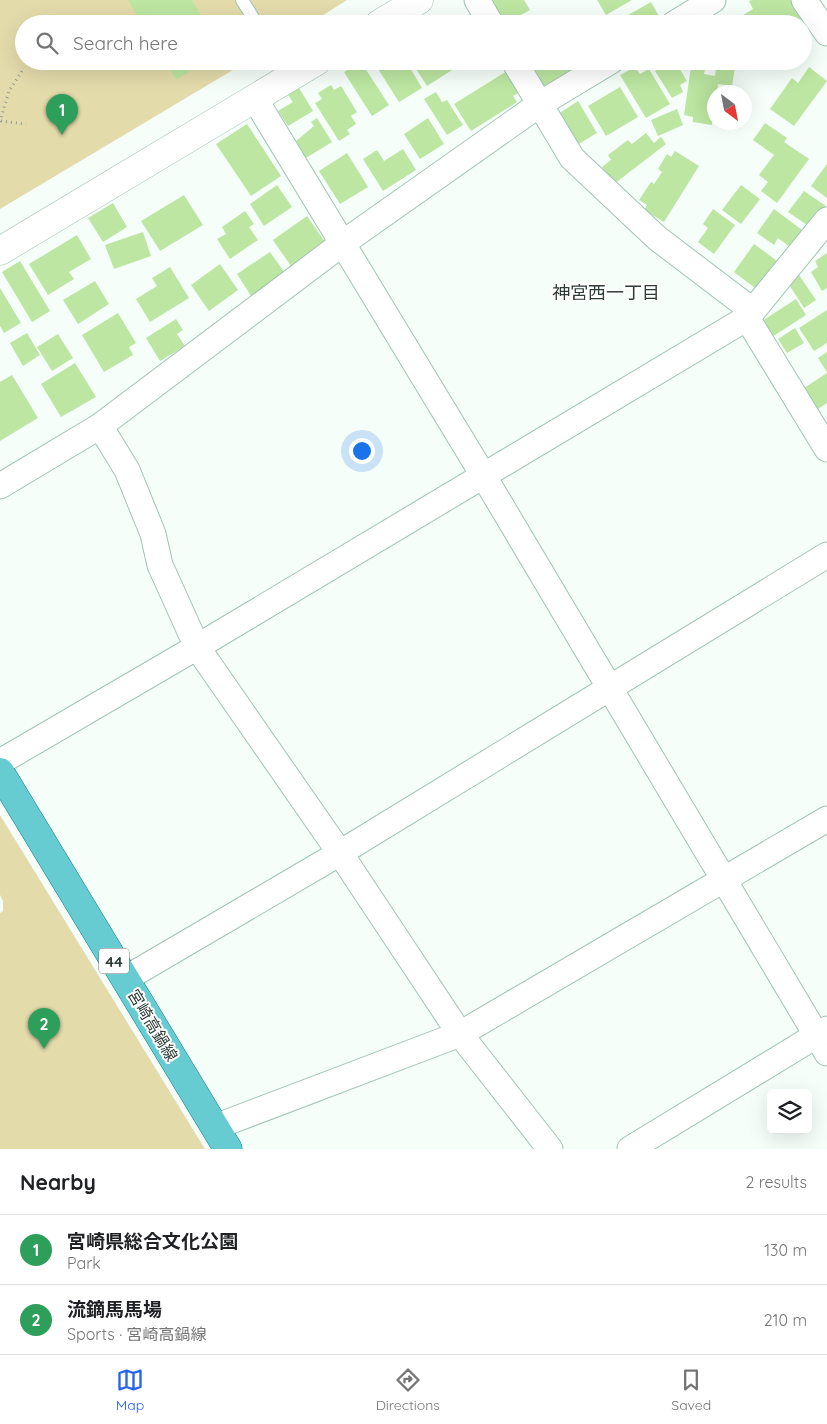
<!DOCTYPE html>
<html lang="en">
<head>
<meta charset="utf-8">
<style>
  body { margin:0; font-family:Quicksand,"Noto Sans JP",sans-serif; background:#f6f6f6; color:#202124 }
  .controls { position:absolute; right:15px; bottom:15px; display:grid; overflow:hidden; border-radius:8px; box-shadow:0 5px 20px #0002 }
  .controls button { width:45px; height:45px; display:grid; place-items:center; padding:0; border:0; border-bottom:1px solid #e0e0e0; background:#fff; color:#202124; font:25px sans-serif }
  .compass { position:absolute; left:707px; top:85px; width:45px; height:45px; border-radius:50%; background:#fff; box-shadow:0 5px 20px #0002; rotate:148deg }
  .you { position:absolute; left:361px; top:450px; width:18px; height:18px; margin:-12px; border:4px solid #fff; border-radius:50%; background:#1a73e8; box-shadow:0 0 0 8px #1a73e833 }
  .badge { display:grid; place-items:center; width:32px; height:32px; border-radius:50%; background:#2563eb; color:#fff; font-size:16px; font-weight:700 }
  .pin { position:absolute; translate:-50% -41px; filter:drop-shadow(0 1px 2px #0008) }
  .pin::after { content:''; position:absolute; top:26px; width:18px; height:15px; background:inherit; clip-path:polygon(0 0,100% 0,50% 100%) }
  .list { margin:0; padding:0; list-style:none }
  h2 { display:flex; justify-content:space-between; align-items:center; height:65px; margin:0; padding:0 20px; font-size:21px }
  h2 small { font-size:16px; font-weight:400; color:#757577 }
  .list li { display:grid; grid-template-columns:32px 1fr auto; gap:15px; align-items:center; box-sizing:border-box; height:70px; padding:0 20px; border-top:1px solid #e0e0e0 }
  .list b { display:block; font-size:19px; white-space:nowrap }
  .list p { margin:0; font-size:16px; white-space:nowrap; color:#757577 }
  .list em { font-size:16px; font-style:normal; color:#757577 }
  .icon { flex:none; width:28px; height:28px; fill:none; stroke:currentColor; stroke-width:2; stroke-linecap:round; stroke-linejoin:round }
  .map { position:relative; flex:none; width:827px; height:1149px; overflow:hidden }
  .search { position:absolute; background:#fff; box-shadow:0 5px 20px #0002; left:15px; right:15px; top:15px; height:55px; display:flex; align-items:center; gap:12px; box-sizing:border-box; padding:0 18px; border-radius:28px; color:#757577; font-size:19px }
  .sheet { height:205px; background:#fff }
  nav { display:flex; justify-content:space-around; align-items:center; box-sizing:border-box; height:70px; border-top:1px solid #e0e0e0; background:#fff; font-size:14px; color:#757577 }
  nav a { display:grid; justify-items:center; gap:2px }
  nav .on { color:#2563eb }
  .map>svg:first-child { display:block }
  .green { fill:#e4dbab }
  .building { fill:#bce6a1 }
  .lines { fill:none; stroke-linecap:round; stroke-linejoin:round }
  .lane-casing { stroke:#9fc4b5; stroke-width:14 }
  .street-casing { stroke:#9fc4b5; stroke-width:27 }
  .secondary-casing { stroke:#9fc4b5; stroke-width:29 }
  .primary-casing { stroke:#108488; stroke-width:29 }
  .path { stroke:#8f9b96; stroke-width:3; stroke-dasharray:1 4; stroke-linecap:butt }
  .lane { stroke:#fff; stroke-width:12 }
  .street { stroke:#fff; stroke-width:25 }
  .secondary { stroke:#fff; stroke-width:28 }
  .primary { stroke:#66ccd2; stroke-width:28 }
  .labels { text-anchor:middle; dominant-baseline:central; stroke-width:4; stroke-linejoin:round; paint-order:stroke }
  .shield { fill:#fff; stroke:#6c7672; stroke-width:1 }
  .shield-label { font-size:15px; font-weight:bold; fill:#2d3c36 }
  .street-label { font-size:16px; fill:#2d3c36; stroke:#fff }
  .neighbourhood-label { font-size:18px; fill:#2d3c36; stroke:#fff }
</style>
</head>
<body>
<div class="map">
<svg width="827" height="1149" viewBox="0 0 827 1149">
  <rect width="100%" height="100%" fill="#f6fefa"/>
  <path class="green" d="M0 0H347L309 24H24V61H248L0 209Z
    M0 815 205 1149H0V913L3 911V901L0 895Z"/>
  <path class="building" d="M128 0H192L206 24H142Z
    M492 0H524L530 10 505 24Z
    M597 0H632L606 15Z
    M751 0H793L804 18 796 24H744L740 17 753 9 749 1Z
    M651 2 660 18 651 24H626L623 18Z
    M165 61H207L176 80Z
    M373 61H406L422 88 399 102Z
    M411 61H446L452 70 427 86Z
    M530 61H591L545 88Z
    M650 61H667L654 69Z
    M672 61H675L687 81 680 85 683 92 672 98 655 71Z
    M717 61H736L732 86 718 84 717 92H714L712 125 693 122V117L684 115 691 67 705 69 704 74 715 76Z
    M361 62 389 105 372 116 344 72Z
    M635 67 640 74 649 69 670 104 646 118 620 75Z
    M809 67 827 81 794 126 770 109 792 78 798 83Z
    M507 71 520 92 513 96 517 102 471 131 454 104Z
    M331 85 334 90 341 86 357 112 351 116 356 124 347 130 350 134 339 141 315 103 322 99 318 93Z
    M620 87 638 117 606 136 588 106Z
    M299 88 313 111 288 126 278 111 293 102 288 95Z
    M436 92 442 102 447 100 463 125 447 135 424 99Z
    M578 101 597 133 577 145 558 114Z
    M677 109 683 125 658 136 651 120Z
    M317 118 332 142 306 158 296 141 314 126 311 122Z
    M428 118 444 144 420 159 404 134Z
    M765 123 787 138 784 142 809 159 777 203 761 191 768 182 759 175 774 155 753 140Z
    M247 124 281 176 251 196 216 144Z
    M646 133 654 143 661 137 666 144 614 184 602 167 611 160 608 155 628 140 632 144Z
    M403 149 416 170 383 191 363 159 377 150 384 161Z
    M675 151 699 166 664 222 644 210 647 205 639 200 651 182 654 184 662 172 658 169 667 154 671 157Z
    M347 153 368 187 340 204 319 171Z
    M827 164V198L811 186Z
    M277 185 292 207 264 226 250 204Z
    M741 185 760 199 741 224 722 210Z
    M804 191 826 206 810 227 788 212Z
    M184 195 203 225 160 251 141 221Z
    M113 203 127 227 103 242 88 218Z
    M713 209 735 225 714 254 698 242 708 228 703 224Z
    M774 209 802 230 790 247 778 238 774 245 757 233Z
    M245 211 254 224 249 227 258 240 230 259 217 239 226 234 222 227Z
    M307 216 325 242 291 266 273 240Z
    M143 232 151 256 114 269 105 245Z
    M77 235 91 259 69 272 74 279 48 295 29 264Z
    M754 244 780 263 759 291 734 272Z
    M270 252 285 273 251 296 237 274Z
    M827 253V288L822 291 811 272 818 267 815 261Z
    M20 261 50 311 32 322 2 272Z
    M220 264 238 290 209 311 191 285Z
    M170 267 189 298 150 322 136 299 157 286 152 278Z
    M799 275 816 300 804 308 788 283Z
    M95 281 109 304 78 324 63 300Z
    M0 288 21 323 4 333 0 326Z
    M796 299 806 315 772 337 762 321Z
    M827 310V343L814 351 799 328Z
    M118 313 136 343 129 347 133 355 104 372 82 335Z
    M176 319 183 330 177 334 185 346 160 361 146 338Z
    M795 328 804 343 787 353 778 339Z
    M27 333 40 355 23 366 10 343Z
    M58 334 73 358 52 371 37 347Z
    M827 352V372L818 358Z
    M75 363 96 397 61 417 41 384Z
    M827 373V403L818 409 804 388Z
    M12 375 38 418 0 441V382Z"/>
  <g class="lines">
    <g class="lane-casing">
      <path id="lane" d="M242 0 257 24"/>
    </g>
    <g class="street-casing">
      <path id="street" d="M477 0 491 24
        M804 0 827 33
        M674 24 713 0
        M514 61 572 158 657 238 753 311
        M255 99 483 475 827 1053
        M747 318 827 449
        M100 426 127 470 153 534 160 565 197 647 340 853 460 1034 550 1149
        M0 486 100 426 343 243 540 104 611 61
        M0 762 197 647 747 318 827 220
        M125 979 340 853 827 555
        M215 1127 460 1034 827 819
        M630 1149 827 1029"/>
    </g>
    <g class="secondary-casing">
      <path id="secondary" d="M379 24 419 0
        M0 251 317 61"/>
    </g>
    <g class="primary-casing">
      <path id="primary" d="M0 772 228 1149"/>
    </g>
    <path class="path" d="M1 121 26 124
      M0 122 9 91 24 68"/>
    <use href="#lane" class="lane"/>
    <use href="#street" class="street"/>
    <use href="#secondary" class="secondary"/>
    <use href="#primary" class="primary"/>
  </g>
  <g class="labels">
    <rect class="shield" x="99" y="948.5" width="30" height="25" rx="4"/>
    <g class="shield-label">
      <text x="114" y="961">44</text>
    </g>
    <g class="street-label">
      <text transform="translate(153 1025) rotate(59)">宮崎高鍋線</text>
    </g>
    <g class="neighbourhood-label">
      <text x="606" y="292">神宮西一丁目</text>
    </g>
  </g>
</svg>
<div class="controls">
<button><svg class="icon" aria-label="layers" viewBox="0 0 24 24"><path d="M12 4l9 5-9 5-9-5zM3 14l9 5 9-5"/></svg></button>
</div>
<svg class="compass" viewBox="-18 -18 36 36"><path d="M0-13l5 13h-10z" fill="#e53935"/><path d="M0 13l5-13h-10z" fill="#757577"/></svg>
<div class="you"></div>
<div class="pin badge" style="left:62px;top:135px;background:#2e9e5b">1</div>
<div class="pin badge" style="left:44px;top:1049px;background:#2e9e5b">2</div>
<div class="search"><svg class="icon" aria-label="search" viewBox="0 0 24 24"><circle cx="10" cy="10" r="6"/><path d="M15 15l6 6"/></svg>Search here</div>
</div>
<section class="sheet">
<h2>Nearby<small>2 results</small></h2>
<ul class="list">
<li><span class="badge" style="background:#2e9e5b">1</span><div><b>宮崎県総合文化公園</b><p>Park</p></div><em>130 m</em></li>
<li><span class="badge" style="background:#2e9e5b">2</span><div><b>流鏑馬馬場</b><p>Sports · 宮崎高鍋線</p></div><em>210 m</em></li>
</ul>
</section>
<nav>
<a class="on"><svg class="icon" aria-label="map" viewBox="0 0 24 24"><path d="M3 6l6-2 6 2 6-2v14l-6 2-6-2-6 2zM9 4v14M15 6v14"/></svg>Map</a>
<a><svg class="icon" aria-label="directions" viewBox="0 0 24 24"><path d="M12 3l9 9-9 9-9-9zM9 14v-3h6M13 9l2 2-2 2"/></svg>Directions</a>
<a><svg class="icon" aria-label="saved" viewBox="0 0 24 24"><path d="M7 4h10v16l-5-4-5 4z"/></svg>Saved</a>
</nav>
</body>
</html>
